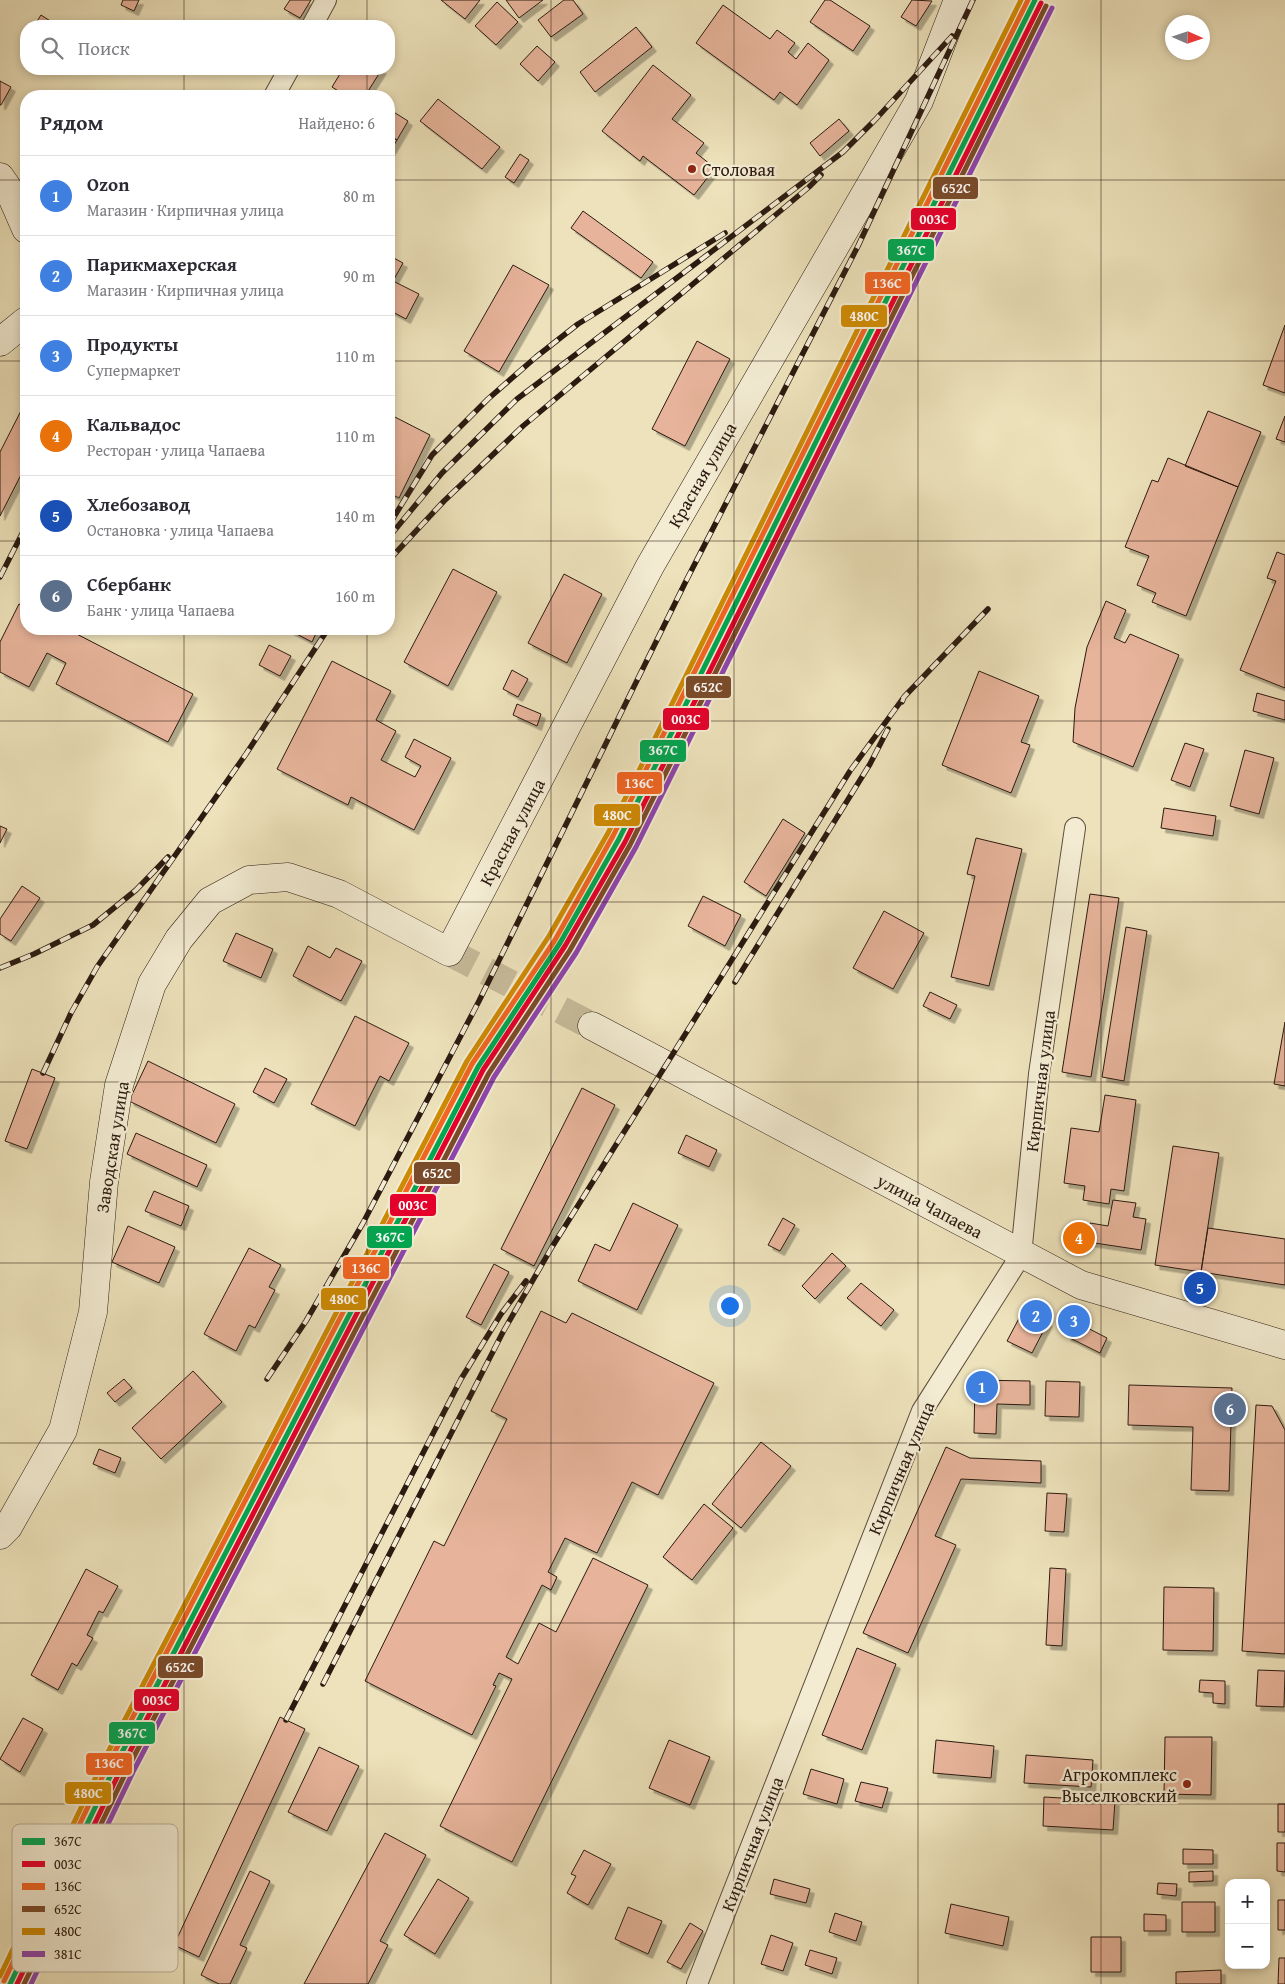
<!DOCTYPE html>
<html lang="ru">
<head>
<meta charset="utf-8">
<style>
  body { margin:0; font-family:"Gentium Book Plus",serif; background:#f7f7f7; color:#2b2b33 }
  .controls { position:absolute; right:15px; bottom:15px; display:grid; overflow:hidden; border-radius:10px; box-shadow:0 2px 8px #0003 }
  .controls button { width:45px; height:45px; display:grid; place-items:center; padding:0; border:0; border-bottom:1px solid #e1e1e2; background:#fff; color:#2b2b33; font:25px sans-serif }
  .compass { position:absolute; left:1165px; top:15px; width:45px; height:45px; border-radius:50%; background:#fff; box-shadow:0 2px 8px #0003; rotate:93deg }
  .you { position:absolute; left:729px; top:1305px; width:18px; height:18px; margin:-12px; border:4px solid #fff; border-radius:50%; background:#1a73e8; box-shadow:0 0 0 8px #1a73e833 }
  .badge { display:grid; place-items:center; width:32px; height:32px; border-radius:50%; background:#8f2418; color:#fff; font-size:16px; font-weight:700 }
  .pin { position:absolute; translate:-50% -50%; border:2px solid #fff; box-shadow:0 1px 5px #0006 }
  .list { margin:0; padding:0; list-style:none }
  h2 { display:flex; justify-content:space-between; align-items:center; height:65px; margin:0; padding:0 20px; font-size:21px }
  h2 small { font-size:16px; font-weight:400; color:#7c7c81 }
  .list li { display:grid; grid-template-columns:32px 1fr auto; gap:15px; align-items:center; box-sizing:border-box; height:80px; padding:0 20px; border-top:1px solid #e1e1e2 }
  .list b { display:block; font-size:19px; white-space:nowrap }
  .list p { margin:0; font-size:16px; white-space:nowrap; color:#7c7c81 }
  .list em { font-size:16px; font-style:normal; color:#7c7c81 }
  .icon { flex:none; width:28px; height:28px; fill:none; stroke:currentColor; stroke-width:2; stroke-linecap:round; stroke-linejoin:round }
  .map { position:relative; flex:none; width:1285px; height:1984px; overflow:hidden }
  .search { position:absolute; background:#fff; box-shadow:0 2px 8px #0003; left:20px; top:20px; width:375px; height:55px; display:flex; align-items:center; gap:12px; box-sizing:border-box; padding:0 18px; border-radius:20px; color:#7c7c81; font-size:19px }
  .panel { position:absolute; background:#fff; box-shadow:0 2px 8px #0003; left:20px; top:90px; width:375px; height:545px; border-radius:20px }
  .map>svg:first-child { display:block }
  .building { fill:#e7b49b; stroke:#2b1a10; filter:url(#shadow) }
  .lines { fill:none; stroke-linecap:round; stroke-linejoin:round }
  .secondary-tunnel { stroke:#c6ba99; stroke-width:28; stroke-dasharray:28 14; stroke-linecap:butt }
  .minor-casing { stroke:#5c4c3b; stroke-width:22 }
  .secondary-casing { stroke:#2b1a10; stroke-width:29 }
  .minor { stroke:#f3ecd3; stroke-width:20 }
  .secondary { stroke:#f3ecd3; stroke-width:28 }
  .rail-casing { stroke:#2b1a10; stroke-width:5.5 }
  .rail { stroke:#f3ecd3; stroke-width:4; stroke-dasharray:11; stroke-linecap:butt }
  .rail-1-casing { stroke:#f3ecd3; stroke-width:9 }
  .rail-2-casing { stroke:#f3ecd3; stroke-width:9 }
  .rail-3-casing { stroke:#f3ecd3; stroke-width:9 }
  .rail-4-casing { stroke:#f3ecd3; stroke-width:9 }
  .rail-5-casing { stroke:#f3ecd3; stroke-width:9 }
  .rail-6-casing { stroke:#f3ecd3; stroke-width:9 }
  .rail-1 { stroke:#00a651; stroke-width:5 }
  .rail-2 { stroke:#e4002b; stroke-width:5 }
  .rail-3 { stroke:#f26522; stroke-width:5 }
  .rail-4 { stroke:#7a4b2a; stroke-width:5 }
  .rail-5 { stroke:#ce8a03; stroke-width:5 }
  .rail-6 { stroke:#8e44ad; stroke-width:5 }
  .grid { fill:none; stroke:#2b1a10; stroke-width:1; stroke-opacity:0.55 }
  .poi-dot { fill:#8f2418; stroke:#f3ecd3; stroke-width:2 }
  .labels { text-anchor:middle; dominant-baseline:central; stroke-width:4.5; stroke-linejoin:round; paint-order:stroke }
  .poi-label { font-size:18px; fill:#2b1a10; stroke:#f3ecd3; text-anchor:start }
  .street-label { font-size:18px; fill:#2b1a10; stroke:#f3ecd3 }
  .key { fill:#f3ecd3; stroke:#b7ad98; stroke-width:1 }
  .key-label { font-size:14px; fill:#2b1a10 }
  .line-badge { stroke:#f3ecd3; stroke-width:2 }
  .badge-label { font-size:14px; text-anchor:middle; font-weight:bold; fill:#fff }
</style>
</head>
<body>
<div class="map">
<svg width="1285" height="1984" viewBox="0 0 1285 1984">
  <defs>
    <filter id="shadow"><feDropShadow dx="4.5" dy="4.5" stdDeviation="0" flood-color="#0004"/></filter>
  </defs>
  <rect width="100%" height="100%" fill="#ede2bb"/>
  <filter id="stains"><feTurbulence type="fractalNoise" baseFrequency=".004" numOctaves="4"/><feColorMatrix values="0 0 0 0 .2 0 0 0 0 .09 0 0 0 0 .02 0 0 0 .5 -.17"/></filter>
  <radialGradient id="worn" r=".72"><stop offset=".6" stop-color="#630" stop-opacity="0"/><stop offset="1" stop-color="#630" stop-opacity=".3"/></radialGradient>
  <path class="building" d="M123 0H139L134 11 121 5Z
    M290 0H311L300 18 284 9Z
    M441 0H480L465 19Z
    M506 0H543L519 18Z
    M564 0H573L583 14 551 37 538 20Z
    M825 0H830L870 26 853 51 810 22Z
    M912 0 932 1 916 26 901 17Z
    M497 2 518 22 496 45 475 26Z
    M723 5 770 39 777 30 795 43 788 52 796 59 808 43 829 60 797 105 780 92 774 100 696 43Z
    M41 15 58 26H34Z
    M636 27 652 47 595 92 580 72Z
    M537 46 555 62 538 81 520 64Z
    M653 65 691 95 672 119 704 143 696 153 715 168 694 195 643 156 640 161 602 131Z
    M343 69H382L365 96H346L332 87Z
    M0 81 11 87 1 105H0Z
    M438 99 500 147 482 169 420 121Z
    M392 111 408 121 397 140 389 135V117Z
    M839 119 849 131 820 156 810 143Z
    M389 135 397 140 389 153Z
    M520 154 529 160 514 183 505 177Z
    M583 211 653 262 641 278 571 228Z
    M390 256 403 263 393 281 419 294 406 319 389 310Z
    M513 265 549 285 499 372 464 351Z
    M1285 325V393L1263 385Z
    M697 341 730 359 685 446 652 429Z
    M26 401V465L0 516V452Z
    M1208 411 1261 432 1238 487 1185 466Z
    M389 414 430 435 399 498 389 493Z
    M1285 416V442L1276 439Z
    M1168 458 1238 487 1186 616 1152 602 1156 593 1137 585 1149 556 1125 547 1152 480 1158 482Z
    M1277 552 1285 555V688L1240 670 1276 581 1267 578Z
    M453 569 497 592 448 686 404 662Z
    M564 574 602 594 567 663 528 643Z
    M1106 601 1126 610 1114 638 1125 643 1130 634 1179 655 1133 767 1073 742 1075 708 1087 647Z
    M19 604 26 608V629H67L193 694 168 742 56 684 66 663 47 653 29 687 0 672V642Z
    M287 629H318L312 642Z
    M269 645 291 656 280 676 259 665Z
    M332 661 391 691 376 720 396 731 381 760 415 777 421 766 405 757 414 739 451 758 414 830 351 797 348 805 277 769Z
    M512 670 528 679 518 697 503 689Z
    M979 671 1039 696 1021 742 1030 745 1011 793 942 765Z
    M1257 693 1285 701V720L1253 711Z
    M517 704 541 714 537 726 513 715Z
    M1185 743 1204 749 1190 787 1171 780Z
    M1245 750 1274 758 1259 814 1230 806Z
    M1164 808 1216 816 1213 836 1161 828Z
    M783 819 805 833 766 896 744 882Z
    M0 826 7 829 0 843Z
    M976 838 1022 849 989 986 951 977 975 876 967 874Z
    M22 886 40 898 11 941 0 934V919Z
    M1090 894 1119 898 1091 1077 1062 1072Z
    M703 896 741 915 725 946 688 926Z
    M884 911 924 933 893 989 853 968Z
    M1126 927 1147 931 1124 1081 1102 1077Z
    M236 933 273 949 261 978 223 961Z
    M308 946 330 958 336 948 362 961 341 1001 293 976Z
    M930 992 957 1005 950 1019 923 1006Z
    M355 1016 409 1043 389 1081 380 1076 355 1126 311 1104Z
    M1285 1022V1086L1274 1084Z
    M148 1061 235 1104 216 1143 129 1101Z
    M265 1068 287 1079 274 1103 253 1092Z
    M32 1069 55 1078 27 1149 5 1141Z
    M582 1088 615 1105 534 1266 501 1249Z
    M1105 1095 1136 1100 1124 1191 1111 1189 1109 1204 1083 1200 1085 1186 1064 1183 1071 1128 1099 1132Z
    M136 1133 207 1165 197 1187 127 1154Z
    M686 1135 717 1150 709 1167 678 1153Z
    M1173 1146 1219 1153 1201 1272 1155 1265Z
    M154 1191 189 1206 181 1226 145 1211Z
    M1113 1200 1136 1203 1133 1217 1146 1219 1141 1250 1088 1242 1090 1223 1108 1226Z
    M633 1203 678 1225 637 1310 578 1281 595 1244 610 1251Z
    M783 1218 795 1225 780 1251 768 1245Z
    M128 1226 175 1247 159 1283 112 1262Z
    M1208 1228 1285 1239V1285L1201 1272Z
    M249 1248 281 1265 269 1287 275 1290 255 1328 249 1325 236 1351 204 1334Z
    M832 1253 846 1266 815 1299 802 1286Z
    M494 1264 509 1272 481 1325 466 1317Z
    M861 1283 894 1310 881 1326 847 1298Z
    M1024 1309 1048 1322 1032 1353 1007 1341Z
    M541 1311 566 1323 572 1313 714 1383 658 1495 632 1482 597 1553 565 1538 548 1572 557 1577 551 1590 542 1585 506 1657 518 1664 539 1623 556 1632 593 1558 648 1585 512 1862 440 1826 512 1679 499 1673 493 1685 496 1686 472 1735 365 1681 434 1541 444 1546 507 1419 491 1411Z
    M1074 1321 1107 1338 1100 1353 1066 1336Z
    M193 1371 222 1402 161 1459 132 1428Z
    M124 1379 132 1388 115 1402 107 1393Z
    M975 1380 1030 1381V1405L997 1404 996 1434 974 1433Z
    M1046 1381 1080 1382 1079 1417 1045 1416Z
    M1129 1385 1232 1388 1229 1491 1191 1490 1193 1427 1128 1425Z
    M1256 1405 1272 1406 1285 1430V1654L1242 1651Z
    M761 1442 791 1466 741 1528 712 1504Z
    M946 1447 970 1458 1041 1461V1483L961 1479 935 1536 956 1545 908 1653 863 1633Z
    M99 1449 121 1458 115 1473 93 1464Z
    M1047 1493 1067 1494 1064 1532 1045 1531Z
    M704 1504 733 1528 692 1580 663 1557Z
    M1050 1568 1066 1569 1062 1646 1046 1645Z
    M86 1569 118 1586 103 1613 99 1611 87 1635 93 1638 77 1666 72 1663 58 1690 31 1675Z
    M1164 1587 1214 1588 1213 1651 1163 1650Z
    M857 1648 896 1664 862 1750 822 1735Z
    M1258 1670 1285 1671 1284 1707 1256 1706Z
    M1200 1680 1225 1681V1704L1213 1703V1693L1199 1692Z
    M280 1717 305 1729 199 1957 174 1945Z
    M23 1718 43 1729 20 1772 0 1759Z
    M1165 1737H1212L1211 1795 1164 1794Z
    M669 1740 710 1757 690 1805 649 1788Z
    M936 1740 994 1746 991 1778 933 1773Z
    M319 1747 359 1766 327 1831 288 1812Z
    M1026 1755 1093 1760 1091 1787 1024 1783Z
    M811 1769 844 1779 837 1804 803 1794Z
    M861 1782 888 1788 882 1808 855 1801Z
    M1044 1797 1115 1801 1113 1830 1043 1826Z
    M1278 1804H1285V1832H1278Z
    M385 1833 426 1855 380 1941 388 1945 368 1984H304Z
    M1277 1843H1285V1872L1277 1871Z
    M1183 1849 1213 1850V1864H1183Z
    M584 1850 611 1864 588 1905 567 1893 576 1876 571 1874Z
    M250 1871 270 1881 240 1945 247 1948 230 1984H219L201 1975Z
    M1213 1871V1881L1189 1882V1872Z
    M438 1879 469 1898 435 1954 404 1935Z
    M774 1879 810 1889 806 1903 770 1894Z
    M1158 1883 1177 1884 1176 1896 1157 1894Z
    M1278 1900H1285V1930H1278Z
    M1182 1902H1215V1932H1182Z
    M951 1904 1009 1917 1003 1946 945 1933Z
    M628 1907 662 1921 648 1954 615 1939Z
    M835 1913 862 1922 856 1941 829 1932Z
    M1144 1914 1166 1915V1931H1144Z
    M690 1923 703 1931 681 1969 667 1962Z
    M771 1935 793 1943 783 1971 761 1964Z
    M1091 1937H1121V1972H1091Z
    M810 1950 837 1958 832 1974 805 1965Z
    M1279 1958H1285V1984H1278Z
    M1221 1970V1984H1176V1972Z"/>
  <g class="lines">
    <path class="secondary-tunnel" d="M449 952 592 1026"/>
    <g class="minor-casing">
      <path id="minor" d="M312 26 326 0
        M274 96 289 69
        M697 1984 922 1411 1021 1255 1039 1074 1075 828"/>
    </g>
    <g class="secondary-casing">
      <path id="secondary" d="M0 177 9 190 26 229
        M0 342 26 321
        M592 1026 1081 1285 1285 1345
        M0 1535 8 1527 63 1430 93 1312 104 1182 119 1085 152 984 179 939 210 901 249 880 288 877 339 894 449 952 650 566 919 101 958 0"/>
    </g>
    <use href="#minor" class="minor"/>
    <use href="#secondary" class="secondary"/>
    <g class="rail-casing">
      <path id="rail" d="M389 525 432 455 488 399 536 357 578 324 725 233
        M389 537 442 473 517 399 843 152 875 120 952 36
        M389 560 444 501 523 426 809 187 821 175
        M0 577 26 526
        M902 702 904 697 988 609
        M0 968 34 954 93 925 136 890 168 857
        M735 982 870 764 888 729
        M43 1073 71 1013 97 967 246 754 328 629
        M267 1379 306 1321 363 1223 479 1001 686 581 858 246 973 0
        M323 1684 503 1332 552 1247 850 771 904 697
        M286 1720 461 1379 501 1314 526 1281"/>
    </g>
    <use href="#rail" class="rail"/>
    <g class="rail-1-casing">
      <path id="rail-1" d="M10 1984 117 1762 478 1067 560 943 619 839 1035 0"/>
    </g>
    <g class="rail-2-casing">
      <path id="rail-2" d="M17 1984 123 1765 483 1070 565 946 625 842 1041 3"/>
    </g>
    <g class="rail-3-casing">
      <path id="rail-3" d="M4 1981 111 1759 472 1064 555 940 613 836 1028 0"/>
    </g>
    <g class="rail-4-casing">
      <path id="rail-4" d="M24 1984 128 1768 489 1073 570 950 630 845 1046 6"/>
    </g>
    <g class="rail-5-casing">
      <path id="rail-5" d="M0 1976 106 1756 467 1061 549 936 608 833 1021 0"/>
    </g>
    <g class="rail-6-casing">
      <path id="rail-6" d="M31 1984 134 1770 494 1077 576 953 636 847 1052 8"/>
    </g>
    <use href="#rail-1" class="rail-1"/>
    <use href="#rail-2" class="rail-2"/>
    <use href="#rail-3" class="rail-3"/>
    <use href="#rail-4" class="rail-4"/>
    <use href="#rail-5" class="rail-5"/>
    <use href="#rail-6" class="rail-6"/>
  </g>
  <path class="grid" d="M184 0V26M367 0V26M551 0V1984M734 0V1984M918 0V1984M1101 0V1984M184 69V96M367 69V96M0 180H26M389 180H1285M0 361H26M389 361H1285M0 541H26M389 541H1285M184 629V1984M367 629V1984M0 721H1285M0 902H1285M0 1082H1285M0 1263H1285M0 1443H1285M0 1623H1285M0 1804H1285"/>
  <g class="poi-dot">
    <circle cx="692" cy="169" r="5"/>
    <circle cx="1187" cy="1784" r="5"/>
  </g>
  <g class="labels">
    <g class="poi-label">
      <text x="702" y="169">Столовая</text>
      <text x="1177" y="1774" text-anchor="end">Агрокомплекс<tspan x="1177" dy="21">Выселковский</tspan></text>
    </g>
    <g class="street-label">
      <text transform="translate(702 475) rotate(-60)">Красная улица</text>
      <text transform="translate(512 832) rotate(-62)">Красная улица</text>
      <text transform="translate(1040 1081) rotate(-83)">Кирпичная улица</text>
      <text transform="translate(112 1147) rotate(-81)">Заводская улица</text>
      <text transform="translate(930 1206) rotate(28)">улица Чапаева</text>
      <text transform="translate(901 1468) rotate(-67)">Кирпичная улица</text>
      <text transform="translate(752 1844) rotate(-69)">Кирпичная улица</text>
    </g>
  </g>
  <rect x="12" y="1824" width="166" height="148" rx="8" class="key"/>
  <rect x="22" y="1838" width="23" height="7" fill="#00a651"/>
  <rect x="22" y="1861" width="23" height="6" fill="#e4002b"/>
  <rect x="22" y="1883" width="23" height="7" fill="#f26522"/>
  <rect x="22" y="1906" width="23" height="6" fill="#7a4b2a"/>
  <rect x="22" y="1928" width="23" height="7" fill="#ce8a03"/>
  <rect x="22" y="1951" width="23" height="6" fill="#8e44ad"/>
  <g class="key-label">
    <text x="54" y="1846">367С</text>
    <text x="54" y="1869">003С</text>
    <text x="54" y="1891">136С</text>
    <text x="54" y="1914">652С</text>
    <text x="54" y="1936">480С</text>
    <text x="54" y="1959">381С</text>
  </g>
  <g class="line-badge">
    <rect x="932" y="176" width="47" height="24" rx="5" fill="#7a4b2a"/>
    <rect x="910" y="207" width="47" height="24" rx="5" fill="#e4002b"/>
    <rect x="887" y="238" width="48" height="24" rx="5" fill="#00a651"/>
    <rect x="864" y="271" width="47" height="24" rx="5" fill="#f26522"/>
    <rect x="840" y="304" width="48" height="24" rx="5" fill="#ce8a03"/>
    <rect x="685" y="675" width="47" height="24" rx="5" fill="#7a4b2a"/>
    <rect x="662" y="707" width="48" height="24" rx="5" fill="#e4002b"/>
    <rect x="639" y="739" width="48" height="24" rx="5" fill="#00a651"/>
    <rect x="616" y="771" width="47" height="24" rx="5" fill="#f26522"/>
    <rect x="593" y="803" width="48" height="24" rx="5" fill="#ce8a03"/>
    <rect x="413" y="1161" width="48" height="24" rx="5" fill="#7a4b2a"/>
    <rect x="389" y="1193" width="48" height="24" rx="5" fill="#e4002b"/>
    <rect x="366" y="1225" width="47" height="24" rx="5" fill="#00a651"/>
    <rect x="342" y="1256" width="48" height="24" rx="5" fill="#f26522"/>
    <rect x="320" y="1287" width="47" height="24" rx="5" fill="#ce8a03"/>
    <rect x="157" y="1655" width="47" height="24" rx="5" fill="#7a4b2a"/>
    <rect x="133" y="1688" width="47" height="24" rx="5" fill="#e4002b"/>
    <rect x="108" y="1721" width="48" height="24" rx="5" fill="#00a651"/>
    <rect x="85" y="1752" width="48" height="24" rx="5" fill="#f26522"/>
    <rect x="64" y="1781" width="48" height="24" rx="5" fill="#ce8a03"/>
  </g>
  <g class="badge-label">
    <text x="956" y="193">652С</text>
    <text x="934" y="224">003С</text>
    <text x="911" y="255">367С</text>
    <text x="887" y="288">136С</text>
    <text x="864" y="321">480С</text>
    <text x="708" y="692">652С</text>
    <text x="686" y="724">003С</text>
    <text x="663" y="755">367С</text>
    <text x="639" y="788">136С</text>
    <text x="617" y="820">480С</text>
    <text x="437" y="1178">652С</text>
    <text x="413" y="1210">003С</text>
    <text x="390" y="1242">367С</text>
    <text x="366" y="1273">136С</text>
    <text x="344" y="1304">480С</text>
    <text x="180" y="1672">652С</text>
    <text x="157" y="1705">003С</text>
    <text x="132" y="1738">367С</text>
    <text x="109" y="1768">136С</text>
    <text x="88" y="1798">480С</text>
  </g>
  <rect width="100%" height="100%" filter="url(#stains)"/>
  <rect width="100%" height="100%" fill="url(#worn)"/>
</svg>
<div class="controls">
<button>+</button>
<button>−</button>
</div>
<svg class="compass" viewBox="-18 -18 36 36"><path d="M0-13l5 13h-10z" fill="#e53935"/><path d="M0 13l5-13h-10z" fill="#7c7c81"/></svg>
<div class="you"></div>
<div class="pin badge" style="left:982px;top:1387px;background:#3f7fe0">1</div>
<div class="pin badge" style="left:1036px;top:1316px;background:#3f7fe0">2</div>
<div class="pin badge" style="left:1074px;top:1321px;background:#3f7fe0">3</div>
<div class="pin badge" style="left:1079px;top:1238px;background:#e8710a">4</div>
<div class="pin badge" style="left:1200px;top:1288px;background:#1a4fb4">5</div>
<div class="pin badge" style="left:1230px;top:1409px;background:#5c6f8a">6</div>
<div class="search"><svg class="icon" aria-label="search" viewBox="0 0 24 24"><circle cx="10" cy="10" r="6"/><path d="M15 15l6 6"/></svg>Поиск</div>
<section class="panel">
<h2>Рядом<small>Найдено: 6</small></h2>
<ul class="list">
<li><span class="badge" style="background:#3f7fe0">1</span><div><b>Ozon</b><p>Магазин · Кирпичная улица</p></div><em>80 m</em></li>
<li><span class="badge" style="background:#3f7fe0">2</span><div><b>Парикмахерская</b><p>Магазин · Кирпичная улица</p></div><em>90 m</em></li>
<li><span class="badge" style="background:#3f7fe0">3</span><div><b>Продукты</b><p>Супермаркет</p></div><em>110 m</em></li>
<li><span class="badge" style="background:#e8710a">4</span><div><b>Кальвадос</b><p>Ресторан · улица Чапаева</p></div><em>110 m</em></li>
<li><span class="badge" style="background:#1a4fb4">5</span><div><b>Хлебозавод</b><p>Остановка · улица Чапаева</p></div><em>140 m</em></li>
<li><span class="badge" style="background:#5c6f8a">6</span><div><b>Сбербанк</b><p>Банк · улица Чапаева</p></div><em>160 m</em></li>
</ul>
</section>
</div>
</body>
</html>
